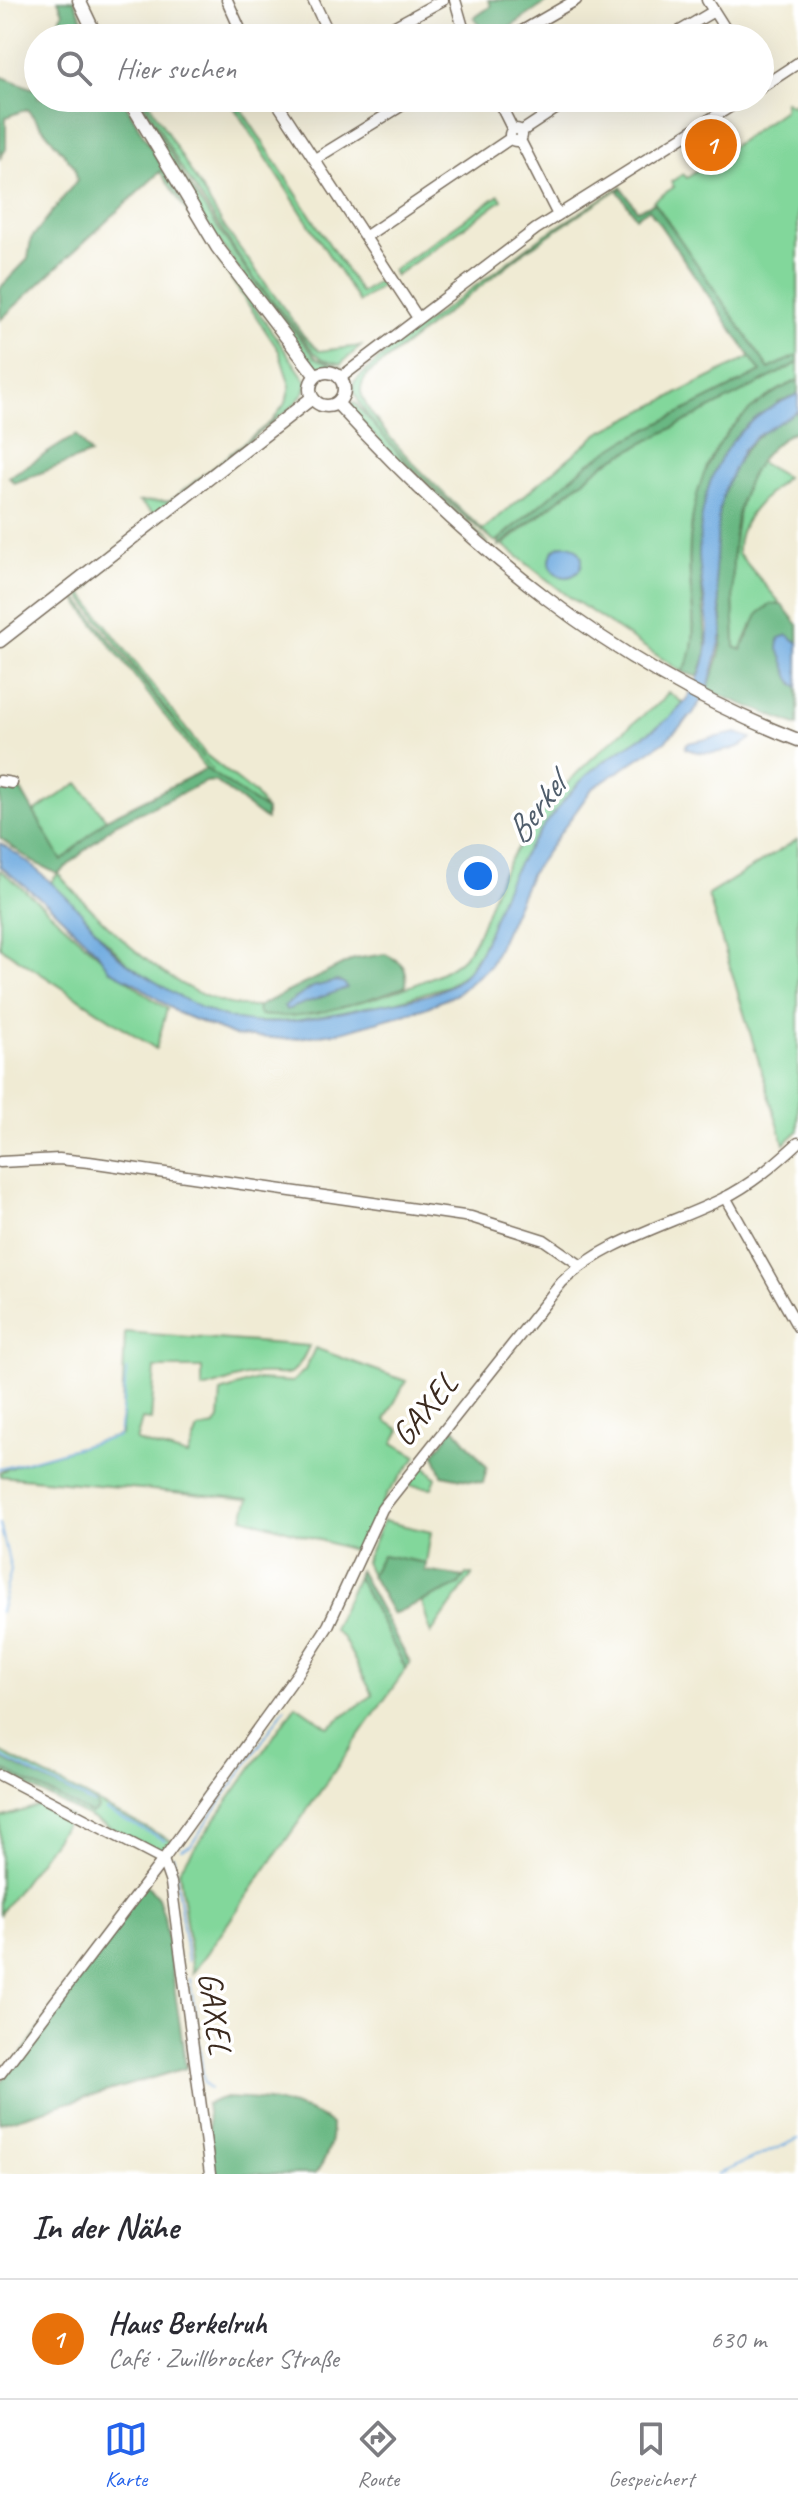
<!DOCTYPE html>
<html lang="de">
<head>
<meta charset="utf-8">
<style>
  body { margin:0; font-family:Caveat,sans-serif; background:#f2f2f3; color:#2b2b33 }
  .you { position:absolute; left:478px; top:876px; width:28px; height:28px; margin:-20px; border:6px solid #fff; border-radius:50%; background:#1a73e8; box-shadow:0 0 0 12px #1a73e833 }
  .badge { display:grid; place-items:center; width:52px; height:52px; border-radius:50%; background:#2563eb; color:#fff; font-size:26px; font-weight:700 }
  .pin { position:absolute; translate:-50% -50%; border:4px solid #fff; box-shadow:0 2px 8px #0006 }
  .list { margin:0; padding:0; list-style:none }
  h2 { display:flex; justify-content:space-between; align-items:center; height:104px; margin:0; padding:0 32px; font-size:34px }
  h2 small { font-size:26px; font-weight:400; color:#7c7c81 }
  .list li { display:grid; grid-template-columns:52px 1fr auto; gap:24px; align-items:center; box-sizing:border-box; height:120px; padding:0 32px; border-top:2px solid #e1e1e2 }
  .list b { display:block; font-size:30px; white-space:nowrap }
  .list p { margin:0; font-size:26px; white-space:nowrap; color:#7c7c81 }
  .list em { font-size:26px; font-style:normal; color:#7c7c81 }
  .icon { flex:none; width:44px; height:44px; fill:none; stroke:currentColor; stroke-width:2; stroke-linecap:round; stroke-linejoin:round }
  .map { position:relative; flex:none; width:798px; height:2174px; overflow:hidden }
  .search { position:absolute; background:#fff; box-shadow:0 8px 32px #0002; left:24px; right:24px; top:24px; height:88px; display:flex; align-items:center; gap:20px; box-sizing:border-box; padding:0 28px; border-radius:44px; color:#7c7c81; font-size:30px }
  .sheet { height:224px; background:#fff }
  nav { display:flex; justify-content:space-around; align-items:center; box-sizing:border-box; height:112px; border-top:2px solid #e1e1e2; background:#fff; font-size:22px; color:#7c7c81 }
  nav a { display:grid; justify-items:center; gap:4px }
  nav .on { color:#2563eb }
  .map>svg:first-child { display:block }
  .green { fill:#82d79b; stroke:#5e805c; stroke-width:2 }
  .forest { fill:#69b883; stroke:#527150; stroke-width:2 }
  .water { fill:#6fabe0; stroke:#556a7f; stroke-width:2 }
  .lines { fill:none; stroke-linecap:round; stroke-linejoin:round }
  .stream { stroke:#6fabe0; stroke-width:2 }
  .minor-casing { stroke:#7a6e5e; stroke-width:13 }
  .major-casing { stroke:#7a6e5e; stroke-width:15 }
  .minor { stroke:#fff; stroke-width:10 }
  .major { stroke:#fff; stroke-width:12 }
  .labels { text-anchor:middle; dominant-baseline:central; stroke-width:7; stroke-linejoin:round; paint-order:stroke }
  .street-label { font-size:34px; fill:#3b2a1e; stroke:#fff }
  .water-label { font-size:36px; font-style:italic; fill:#505e6c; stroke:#fff }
</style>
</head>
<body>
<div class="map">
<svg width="798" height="2174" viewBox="0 0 798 2174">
  <rect width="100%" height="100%" fill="#fff"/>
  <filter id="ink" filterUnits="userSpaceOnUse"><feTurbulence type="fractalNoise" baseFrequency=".0125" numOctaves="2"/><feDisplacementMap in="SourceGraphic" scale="16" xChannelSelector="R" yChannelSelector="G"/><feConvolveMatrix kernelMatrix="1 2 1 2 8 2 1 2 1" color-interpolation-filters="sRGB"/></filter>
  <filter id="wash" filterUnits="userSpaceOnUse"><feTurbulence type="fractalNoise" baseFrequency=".006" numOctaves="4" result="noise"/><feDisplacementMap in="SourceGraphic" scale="32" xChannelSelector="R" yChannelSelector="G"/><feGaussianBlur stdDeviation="1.8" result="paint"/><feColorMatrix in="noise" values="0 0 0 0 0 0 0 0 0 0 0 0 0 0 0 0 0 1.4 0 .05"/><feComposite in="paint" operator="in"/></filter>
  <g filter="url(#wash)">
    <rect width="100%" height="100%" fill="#f0ebd4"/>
    <path class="green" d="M132 98H139L185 179 255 283 316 358 342 368H319L277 323 190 199Z
      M142 98H146L225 228 304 336 319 351 361 346 341 364 323 359 314 352 252 276 179 164Z
      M228 98H234L361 293 386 276 389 281 359 302Z
      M785 101 791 105 798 101V355L769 369 653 201 674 187 671 182 683 174 687 178 784 110Z
      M163 169 196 223 307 382 305 391 293 406 158 513H153L139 502 170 501 272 421 286 402 290 386 279 351 159 170Z
      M619 188 527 250 367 375C364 381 360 385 361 392 366 423 457 507 483 530L599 433 750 357 761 372 624 441 588 464 496 542C469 523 347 414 354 382L388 351 543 236Z
      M499 195 502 200 395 276 392 271Z
      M798 363V380C713 420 684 492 690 582 692 610 700 649 682 672L568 596 503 545 605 463Z
      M354 402 417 475 489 544 446 511 358 418 349 406Z
      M758 461 786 477C764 499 736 519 738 553L782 605 771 604 751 627 741 650 735 647C733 584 725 517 758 461Z
      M89 581 92 585 82 593 206 755 255 794 266 810 206 769 72 595 81 603 212 770 79 594 77 591Z
      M668 692 683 703 668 722 600 764 565 799 518 865 481 950 466 973 447 986 398 1001 303 1021 248 1023 217 1017 176 997 127 963 50 883 58 874C106 925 181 1009 257 1007L260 1015C302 1021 438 988 465 955 483 933 488 902 500 878 538 803 597 749 662 701Z
      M78 783 106 819 62 862 34 812Z
      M798 839V1131L784 1144 708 895Z
      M0 870C58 915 106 969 167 1009L156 1049 0 947Z
      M125 1332 309 1346C290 1388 286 1369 250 1375 233 1378 218 1386 202 1389V1368H155L151 1420 142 1419 136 1441 188 1456 198 1429 215 1426 219 1419 221 1392 256 1380 292 1382 305 1370 315 1348 406 1381 385 1420 400 1430 393 1443 417 1456 387 1494 356 1551 243 1517 249 1499 0 1476V1472L17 1465 121 1435Z
      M424 1465 436 1478 432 1488 407 1485Z
      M383 1521 431 1532 426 1563 382 1555 371 1575 365 1562Z
      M466 1574 472 1575 431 1634 422 1602 458 1585Z
      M357 1577 406 1669 193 1973 179 1870 296 1705 328 1727 373 1695 343 1638 333 1629Z
      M0 1752 170 1840 172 1842 158 1852 0 1772V1768L91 1814 0 1758Z
      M41 1805 71 1817 0 1914V1818Z"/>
    <path class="forest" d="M58 0H74L91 38H53L63 12Z
      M488 0H550L494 38H488L474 18 491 6Z
      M0 76 34 89 38 80V98H122L163 169 0 320V288L28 259 31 239 77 180 75 167 27 109 6 117V149L0 158Z
      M621 187 637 210 655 203 769 369 798 355V363L605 463 499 546V540L588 464 624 441 761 372 649 209 636 217 618 191Z
      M798 380V394L778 402 710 486 699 553 707 651 698 677 682 672C699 651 693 614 691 588 683 494 709 421 798 380Z
      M798 411V429C718 469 733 572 735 647L741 650 759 613 771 604 782 605 798 625V726L707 690C714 671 723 651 723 630 723 610 715 589 715 569 715 499 729 440 798 411Z
      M76 435 90 454 14 483 9 477Z
      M206 769 266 810V820L215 781 205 782 115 824 58 874 33 862 0 838V782L21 790 62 861 106 819Z
      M385 954C402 962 408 967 406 986 360 1002 308 1022 260 1015L257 1007 354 959Z
      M454 1427 487 1467 483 1483 442 1475 434 1454Z
      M382 1555 426 1563 425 1571 464 1577 459 1585 393 1614 371 1575Z
      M359 1570 410 1663 406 1669 357 1577Z
      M0 1758 97 1805 98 1809 91 1814 0 1768Z
      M147 1885 158 1898 164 1916 186 2068 0 2123V2084L141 1887Z
      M222 2098C259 2099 300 2101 332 2124 332 2145 327 2158 315 2174H215L206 2104Z"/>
    <path class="water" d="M798 394V411L757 436 743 450 725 488 719 512 715 571 723 631 708 689 692 715 665 741 592 789 530 875 490 966 457 994 425 1008 341 1032 290 1039 235 1036 178 1013 135 983 109 970 97 952 52 908 0 866V843C30 861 57 887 81 912 96 928 110 952 127 963 225 1029 245 1034 361 1008 394 1001 444 999 467 972 485 951 491 923 501 898 512 871 529 845 546 823 563 802 580 778 602 763 650 727 691 721 706 653 713 621 699 585 699 553 700 477 727 423 798 394Z
      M550 561a16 16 0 1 1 32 0a16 16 0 1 1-32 0Z
      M788 635 798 643V688C786 679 787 662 778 650L779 638Z
      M736 733 752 738C737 753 704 757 685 748L687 743Z
      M337 981 344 983 347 988 286 1010 284 1006 313 987Z"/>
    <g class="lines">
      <path class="stream" d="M0 1469 119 1436 127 1369
        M0 1524 11 1570 0 1612
        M0 1756 94 1804
        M106 1810 164 1840
        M181 1849 191 1845 285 1708
        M173 1856 188 1961
        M190 1979 204 2082 210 2089
        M718 2174 798 2139"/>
    </g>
  </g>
  <g filter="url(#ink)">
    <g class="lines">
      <g class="minor-casing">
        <path id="minor" d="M227 0 244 38
          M313 0 331 38
          M455 0 466 38
          M707 0 731 38
          M373 38 443 0
          M510 38 576 0
          M668 38 714 11
          M760 88 798 63
          M274 98 418 318
          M497 98 513 130
          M510 135a6 6 0 1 1 12 0a6 6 0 1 1-12 0Z
          M522 131 572 98
          M520 140 558 215
          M315 159 414 98
          M365 237 511 138
          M340 378 536 229 744 98
          M0 781 12 783
          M0 1162 59 1159 89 1162 471 1217 544 1240 580 1265
          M725 1197 798 1327
          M0 1775 163 1860 171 1883 210 2174
          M0 2074 163 1860 298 1673 328 1626 382 1509 562 1282C606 1240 669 1225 722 1199 751 1185 775 1164 798 1143"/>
      </g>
      <g class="major-casing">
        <path id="major" d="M79 0 97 38
          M128 98 217 247 316 376
          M310 389a17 17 0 1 1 34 0a17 17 0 1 1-34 0Z
          M337 403C470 548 612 668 798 740
          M0 641 312 398"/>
      </g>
      <use href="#minor" class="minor"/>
      <use href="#major" class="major"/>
    </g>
  </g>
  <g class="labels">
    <g class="street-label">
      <text transform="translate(424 1409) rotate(-51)">GAXEL</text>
      <text transform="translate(216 2013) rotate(82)">GAXEL</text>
    </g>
    <g class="water-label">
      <text transform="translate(535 809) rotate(-53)">Berkel</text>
    </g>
  </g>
</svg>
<div class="you"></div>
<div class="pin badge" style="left:711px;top:145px;background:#e8710a">1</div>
<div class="search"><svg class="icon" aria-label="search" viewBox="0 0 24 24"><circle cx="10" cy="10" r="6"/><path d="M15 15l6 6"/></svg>Hier suchen</div>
</div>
<section class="sheet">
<h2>In der Nähe<small></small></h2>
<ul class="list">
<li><span class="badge" style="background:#e8710a">1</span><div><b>Haus Berkelruh</b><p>Café · Zwillbrocker Straße</p></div><em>630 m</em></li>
</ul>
</section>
<nav>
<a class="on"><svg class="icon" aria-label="map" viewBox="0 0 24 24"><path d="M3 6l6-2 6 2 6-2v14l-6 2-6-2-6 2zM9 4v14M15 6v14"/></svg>Karte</a>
<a><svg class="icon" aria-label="directions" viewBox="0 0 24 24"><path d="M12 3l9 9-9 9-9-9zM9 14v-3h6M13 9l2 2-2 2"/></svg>Route</a>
<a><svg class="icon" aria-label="saved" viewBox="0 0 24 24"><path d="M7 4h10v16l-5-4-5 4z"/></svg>Gespeichert</a>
</nav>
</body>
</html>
